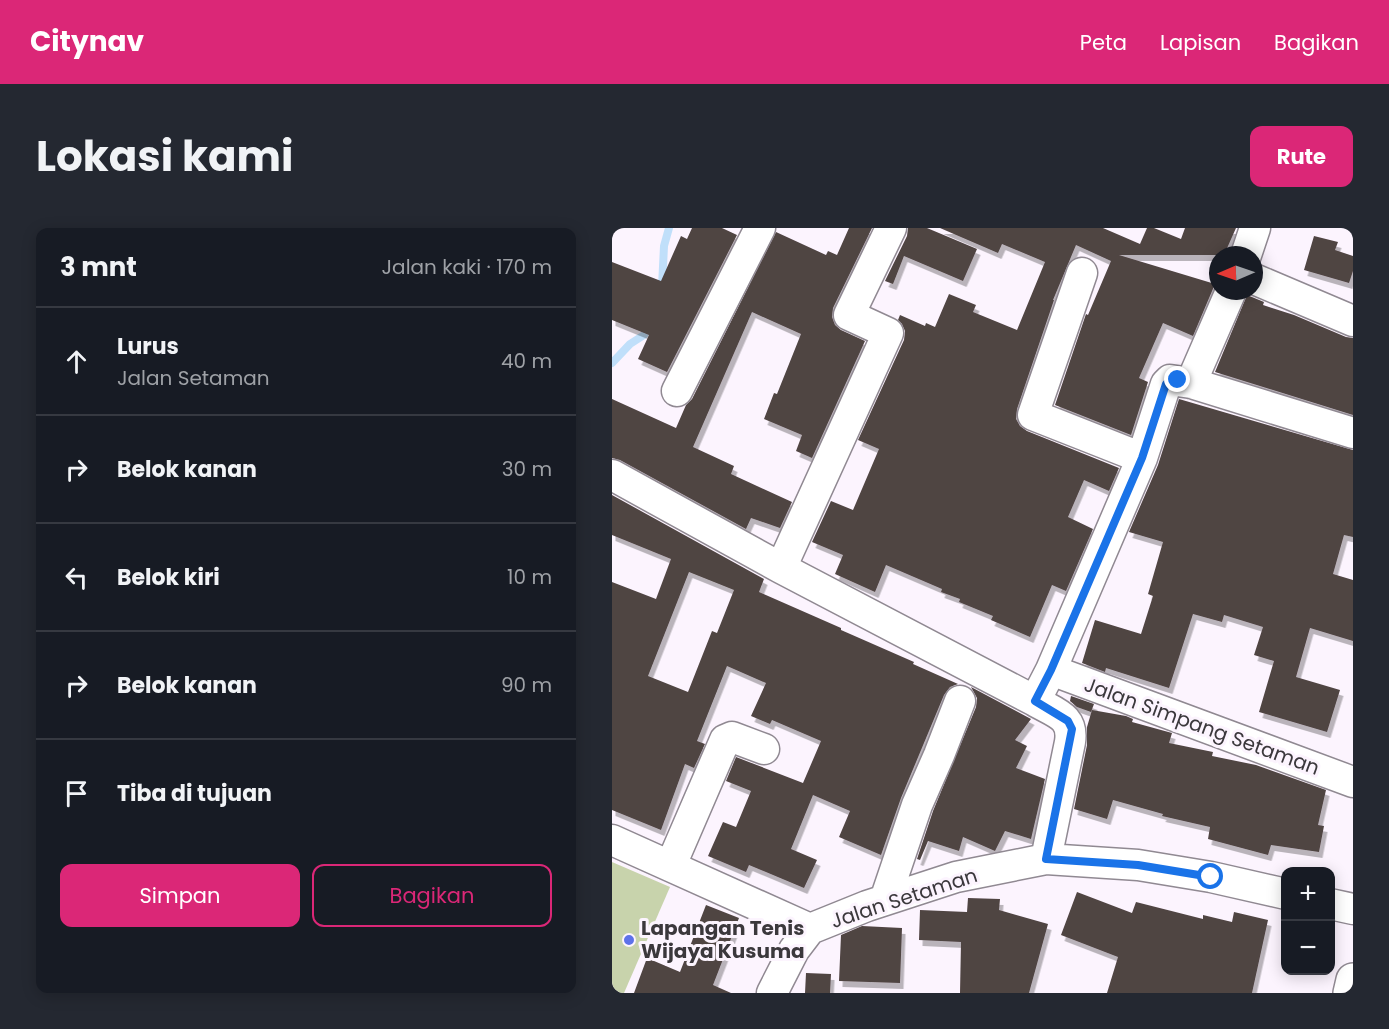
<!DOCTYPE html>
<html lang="id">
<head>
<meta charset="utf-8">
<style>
  body { margin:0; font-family:Poppins,sans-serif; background:#242831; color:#f1f3f6 }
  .controls { position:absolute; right:18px; bottom:18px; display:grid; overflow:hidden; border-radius:12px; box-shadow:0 3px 15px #0003 }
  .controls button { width:54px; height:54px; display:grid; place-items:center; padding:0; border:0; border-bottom:2px solid #363941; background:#171b24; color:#f1f3f6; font:30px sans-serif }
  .compass { position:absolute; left:597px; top:18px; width:54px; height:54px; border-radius:50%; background:#171b24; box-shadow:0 3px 15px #0003; rotate:268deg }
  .stop { position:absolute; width:18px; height:18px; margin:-14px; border:4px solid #1a73e8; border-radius:50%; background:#fff }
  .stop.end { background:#1a73e8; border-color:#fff; box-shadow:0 2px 6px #0008 }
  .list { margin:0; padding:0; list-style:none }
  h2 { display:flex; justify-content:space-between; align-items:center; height:78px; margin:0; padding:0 24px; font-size:26px }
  h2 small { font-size:20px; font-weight:400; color:#9ea1a6 }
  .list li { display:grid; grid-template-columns:39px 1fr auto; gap:18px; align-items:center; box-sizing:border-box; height:108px; padding:0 24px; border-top:2px solid #363941 }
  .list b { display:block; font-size:22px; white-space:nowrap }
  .list p { margin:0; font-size:20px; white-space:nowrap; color:#9ea1a6 }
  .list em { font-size:20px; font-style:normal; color:#9ea1a6 }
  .actions { display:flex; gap:12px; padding:18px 24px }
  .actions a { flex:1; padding:14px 0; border:2px solid #db2777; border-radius:12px; text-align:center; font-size:21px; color:#db2777 }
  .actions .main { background:#db2777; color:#fff }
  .icon { flex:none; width:33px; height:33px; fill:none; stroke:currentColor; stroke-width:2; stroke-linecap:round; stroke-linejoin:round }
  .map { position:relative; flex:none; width:741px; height:765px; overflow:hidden; border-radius:12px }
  header { display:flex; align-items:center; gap:36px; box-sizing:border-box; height:84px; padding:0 30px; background:#db2777; color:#fff }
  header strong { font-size:28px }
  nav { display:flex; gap:33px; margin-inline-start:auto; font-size:21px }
  .intro { display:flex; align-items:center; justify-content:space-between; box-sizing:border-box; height:144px; padding:0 36px }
  h1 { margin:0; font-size:42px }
  .button { padding:15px 27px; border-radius:12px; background:#db2777; color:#fff; font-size:21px; font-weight:700 }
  main { display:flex; gap:36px; padding:0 36px }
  aside { flex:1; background:#171b24; border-radius:12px; box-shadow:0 3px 15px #0003 }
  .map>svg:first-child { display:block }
  .pitch { fill:#c8d3ac }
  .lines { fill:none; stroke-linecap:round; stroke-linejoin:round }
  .stream { stroke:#c0dffa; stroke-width:8 }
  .building { fill:#504443; fill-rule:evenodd; filter:url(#shadow) }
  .minor-casing { stroke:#908992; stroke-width:33 }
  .tertiary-casing { stroke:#908992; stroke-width:36 }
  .minor { stroke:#fff; stroke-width:30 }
  .tertiary { stroke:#fff; stroke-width:33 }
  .route { stroke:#1a73e8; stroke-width:8 }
  .poi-dot { fill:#5e72e9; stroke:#fcf4fe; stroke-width:2 }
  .labels { text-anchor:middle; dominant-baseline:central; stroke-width:6; stroke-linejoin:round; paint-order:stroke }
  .street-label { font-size:20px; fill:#3b383c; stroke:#fcf4fe }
  .poi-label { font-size:20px; font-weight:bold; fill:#3b383c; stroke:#fcf4fe; text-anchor:start }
</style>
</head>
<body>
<header>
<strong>Citynav</strong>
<nav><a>Peta</a><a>Lapisan</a><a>Bagikan</a></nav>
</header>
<div class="intro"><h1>Lokasi kami</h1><a class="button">Rute</a></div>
<main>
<aside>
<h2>3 mnt<small>Jalan kaki · 170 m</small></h2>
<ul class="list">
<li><svg class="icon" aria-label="ahead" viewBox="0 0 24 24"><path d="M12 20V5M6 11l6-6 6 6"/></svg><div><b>Lurus</b><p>Jalan Setaman</p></div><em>40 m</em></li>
<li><svg class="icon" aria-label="right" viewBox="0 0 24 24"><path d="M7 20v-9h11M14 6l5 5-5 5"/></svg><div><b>Belok kanan</b></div><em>30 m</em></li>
<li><svg class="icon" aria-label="left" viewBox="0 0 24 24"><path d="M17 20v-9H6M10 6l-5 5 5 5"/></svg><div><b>Belok kiri</b></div><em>10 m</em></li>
<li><svg class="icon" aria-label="right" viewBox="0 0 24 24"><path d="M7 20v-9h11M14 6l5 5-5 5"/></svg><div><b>Belok kanan</b></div><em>90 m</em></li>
<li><svg class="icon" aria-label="arrive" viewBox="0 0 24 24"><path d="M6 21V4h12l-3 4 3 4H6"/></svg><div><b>Tiba di tujuan</b></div></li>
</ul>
<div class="actions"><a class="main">Simpan</a><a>Bagikan</a></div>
</aside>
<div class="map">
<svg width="741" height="765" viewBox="0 0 741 765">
  <defs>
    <filter id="shadow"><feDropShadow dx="3.5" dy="6" stdDeviation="0" flood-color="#0004"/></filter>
  </defs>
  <rect width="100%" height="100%" fill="#fcf4fe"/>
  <path class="pitch" d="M0 634 58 659 12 765H0Z"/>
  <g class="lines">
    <path class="stream" d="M50 59 52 18 57 0
      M0 135 18 116 32 107 37 98"/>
  </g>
  <path class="building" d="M80 0H110L125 7 55 144 26 131 37 107 0 92V34L49 53 69 8 75 11Z
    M237 0H260L221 80 220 89 223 97 229 102 253 113 200 230 184 223 190 207 152 191 162 165 165 166 189 106 140 84 81 219 122 238 119 246 180 274 168 300 139 290 134 301 8 232 0 230V171L64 200 74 177 80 171 164 4 214 27 216 23 225 27Z
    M296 0H315L365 21 351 53 292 28 281 56 273 53 295 8Z
    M328 0H491L528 16 535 0H542L569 11 573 0H624L612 27H507L603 56 581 108 551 95 527 150 536 154 519 207 443 177 474 86 476 87 499 33 464 17 441 72H442L405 181 404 191 408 198 415 203 507 240 497 263 472 252 456 289 481 301 454 363 440 357 418 409 379 392 381 388 347 374 348 371 329 364 330 361 274 337 263 364 223 346 231 327 200 314 219 273 241 282 267 221 246 212 292 112 293 103 290 96 286 92 288 87 313 98 314 95 323 99 337 66 364 77 361 84 405 102 433 34 390 16 386 25Z
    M702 8 726 14 723 22 741 28V43L737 55 692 42Z
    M635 67 652 74 651 77 682 87 734 109 741 110V187L603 144Z
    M567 171 741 222V309L732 307 721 346 741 352V413L698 400 684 449 728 462 715 504 647 484 662 433 642 427 651 399 612 387 610 394 581 386 557 460 494 440 493 444 470 435 483 392 529 406 541 368 536 366 551 314 517 304 546 237Z
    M0 267 152 351 147 364 229 400V402L302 434 301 436 346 456 338 459 332 467 289 570 269 627 227 609 238 583 201 567 179 621 205 632 192 660 137 637 134 644 96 628 111 594 124 599 139 563 114 553 124 529 191 555 209 513 160 492 158 496 139 488 154 455 115 438 85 513 93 516 82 540 73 536 49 602 0 582V354L44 371 59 331 0 307ZM77 344 122 362 105 405 100 403 76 464 36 448Z
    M359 459 419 491 403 512 415 518 404 540 433 551 419 611 393 603 383 623 351 609 347 623 316 613 308 632 305 631 321 583 364 479 365 470Z
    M459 468 482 476 479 484 465 479 458 473Z
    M480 482 514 488 521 491 520 494 560 505 557 515 601 524 600 528 644 537 714 562 706 597 712 598 707 624 659 617 656 627 596 611 598 599 550 588 551 586 501 572 495 591 462 581 475 517V499Z
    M465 664 520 685 524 674 591 691V687L620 694 622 684 656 692 640 765H495L506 729 449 707Z
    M356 670 388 671 387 682 436 696 417 765H348L349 714 307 712 308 682 355 684Z
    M94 677 127 690 101 757 119 765H22L35 730 68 744Z
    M250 698 290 700 288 755 227 753 229 707Z
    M194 745 219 746 218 765H193Z"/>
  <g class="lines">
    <g class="minor-casing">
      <path id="minor" d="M634 27 643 0
        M470 45 421 187 530 230
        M642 51 741 93
        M579 155 619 63
        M65 163 148 0
        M0 247 169 340 423 473C443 485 462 488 458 514L434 631
        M169 340 276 105 237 87 279 0
        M439 442 741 554
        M423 473 439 442 530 230 554 156 558 152 579 155 741 205
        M0 612 198 701
        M59 637 113 512 120 509 152 521
        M273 672 305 577 327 527 348 473
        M718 676 741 681
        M160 765 182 722 198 701 255 678 344 649 434 631 526 637 599 649 674 666"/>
    </g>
    <g class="tertiary-casing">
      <path id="tertiary" d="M738 765 741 752"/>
    </g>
    <use href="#minor" class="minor"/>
    <use href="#tertiary" class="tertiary"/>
  </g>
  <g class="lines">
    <path class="route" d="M566 152H558L554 156 530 230 439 442 423 473 456 493 460 501 434 631 526 637 599 649"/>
  </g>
  <circle class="poi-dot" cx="17" cy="712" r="6"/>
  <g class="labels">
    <g class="street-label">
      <text transform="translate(590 498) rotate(20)">Jalan Simpang Setaman</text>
      <text transform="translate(292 670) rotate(-18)">Jalan Setaman</text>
    </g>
    <g class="poi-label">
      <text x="29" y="700">Lapangan Tenis<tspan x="29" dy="23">Wijaya Kusuma</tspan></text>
    </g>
  </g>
</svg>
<div class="controls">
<button>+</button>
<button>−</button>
</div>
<svg class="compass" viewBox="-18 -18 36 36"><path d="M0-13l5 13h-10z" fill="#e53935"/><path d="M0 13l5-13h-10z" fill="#9ea1a6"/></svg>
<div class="stop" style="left:599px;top:649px"></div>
<div class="stop end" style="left:566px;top:152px"></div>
</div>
</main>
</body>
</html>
